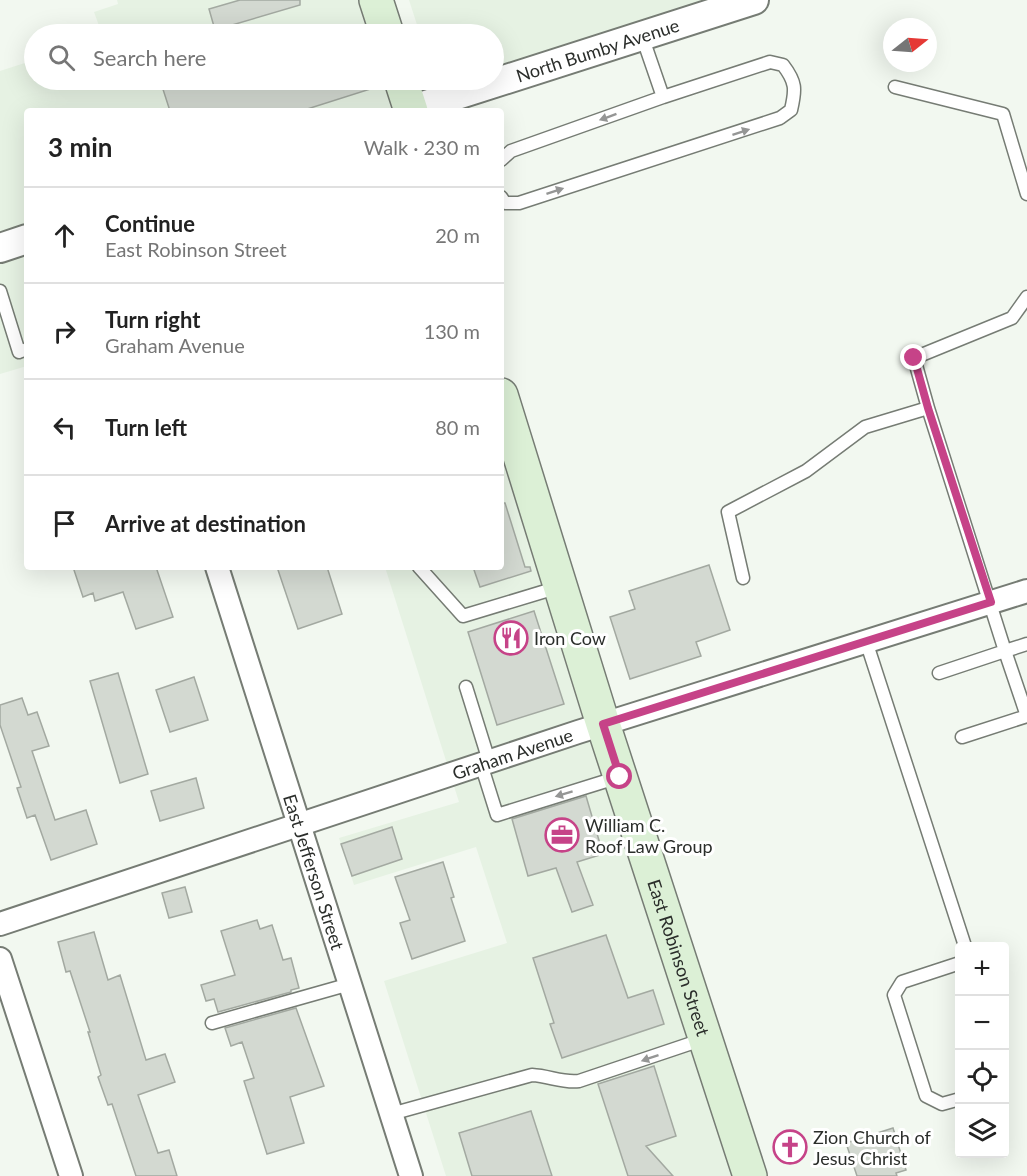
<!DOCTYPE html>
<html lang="en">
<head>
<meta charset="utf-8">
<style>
  body { margin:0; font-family:Lato,sans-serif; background:#f2f2f2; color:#222 }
  .controls { position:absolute; right:18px; bottom:18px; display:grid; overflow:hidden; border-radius:6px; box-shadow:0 6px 24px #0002 }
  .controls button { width:54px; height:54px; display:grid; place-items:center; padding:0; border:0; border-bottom:2px solid #e0e0e0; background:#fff; color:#222; font:30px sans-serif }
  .compass { position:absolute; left:883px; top:18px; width:54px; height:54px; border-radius:50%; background:#fff; box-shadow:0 6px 24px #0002; rotate:73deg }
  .stop { position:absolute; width:18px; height:18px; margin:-14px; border:4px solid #c64388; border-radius:50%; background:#fff }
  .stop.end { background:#c64388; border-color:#fff; box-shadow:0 2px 6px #0008 }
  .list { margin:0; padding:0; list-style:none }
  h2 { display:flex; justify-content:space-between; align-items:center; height:78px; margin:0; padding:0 24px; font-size:26px }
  h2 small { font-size:20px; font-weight:400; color:#767676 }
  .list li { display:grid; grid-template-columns:39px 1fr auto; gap:18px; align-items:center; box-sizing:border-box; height:96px; padding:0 24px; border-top:2px solid #e0e0e0 }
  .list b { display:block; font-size:22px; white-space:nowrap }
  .list p { margin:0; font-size:20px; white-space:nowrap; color:#767676 }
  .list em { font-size:20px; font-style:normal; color:#767676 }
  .icon { flex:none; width:33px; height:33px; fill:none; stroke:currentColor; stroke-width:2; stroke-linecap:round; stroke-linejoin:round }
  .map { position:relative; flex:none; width:1027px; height:1176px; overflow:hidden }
  .search { position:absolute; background:#fff; box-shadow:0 6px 24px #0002; left:24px; top:24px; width:480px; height:66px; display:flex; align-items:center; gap:15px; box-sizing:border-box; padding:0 21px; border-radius:33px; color:#767676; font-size:22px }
  .panel { position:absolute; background:#fff; box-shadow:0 6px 24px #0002; left:24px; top:108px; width:480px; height:462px; border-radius:6px }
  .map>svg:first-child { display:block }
  .built { fill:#e6f2e3 }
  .building { fill:#d3d9d1; stroke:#a3a9a1; stroke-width:1.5 }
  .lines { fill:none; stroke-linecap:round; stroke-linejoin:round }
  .service-casing { stroke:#767c74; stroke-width:15 }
  .minor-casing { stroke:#767c74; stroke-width:26 }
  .tertiary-casing { stroke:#767c74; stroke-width:32 }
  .secondary-casing { stroke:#767c74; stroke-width:36 }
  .service { stroke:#fff; stroke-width:12 }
  .minor { stroke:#fff; stroke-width:22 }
  .tertiary { stroke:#fff; stroke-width:28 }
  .secondary { stroke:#dcf0d6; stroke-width:33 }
  .oneway { fill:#959695 }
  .route { stroke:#c64388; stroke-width:8 }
  .labels { text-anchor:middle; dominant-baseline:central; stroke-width:6; stroke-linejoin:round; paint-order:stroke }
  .street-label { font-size:18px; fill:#2b2e2b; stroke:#fff }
  .poi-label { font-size:18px; fill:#2b2e2b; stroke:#fff; text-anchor:start }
</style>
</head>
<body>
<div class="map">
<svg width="1027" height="1176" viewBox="0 0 1027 1176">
  <rect width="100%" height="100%" fill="#f2f8f0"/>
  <path class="built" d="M117 0H372L383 34H102L94 12 118 4Z
    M409 0H753L440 100 434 80H494V34H420Z
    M34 60V80H397L407 111H27V366L0 374V71Z
    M501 404 747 1176H446L384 981 507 943 476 847 354 885 339 838 459 802 385 567H501Z"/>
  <path class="building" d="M240 0H300V5L215 30 209 9Z
    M160 80H383V85L301 111H170Z
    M501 503H505L525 567H530L531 571 480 587 473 567H501Z
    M709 565 730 630 696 642 701 656 630 679 610 617 635 609 629 591Z
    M73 567H156L173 617 136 629 123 592 95 601 93 593 83 597Z
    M277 567H327L342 614 298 629Z
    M534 611 564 704 497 725 468 632Z
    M118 673 148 774 120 783 90 681Z
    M194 677 208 720 170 732 156 690Z
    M22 698 28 715 37 712 49 746 32 751 55 820 86 810 97 844 51 860 35 815 27 818 17 788 21 787 0 725V705Z
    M196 778 204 808 160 821 151 791Z
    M586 796 603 854 577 862 593 905 572 912 556 868 528 876 512 819Z
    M392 827 402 859 352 876 341 844Z
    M443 862 454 897 451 898 465 941 412 959 400 923 410 920 395 877Z
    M185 887 192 912 169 918 162 893Z
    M257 920 260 929 272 925 283 960 291 958 299 988 291 990V992L218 1012 214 999 206 1001 201 985 235 975 221 931Z
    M94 932 108 980 120 975 146 1060 165 1054 175 1082 138 1095 158 1153 169 1150 177 1176H136L112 1104 108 1105 98 1077 101 1075 88 1032H90L70 971 66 972 58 942Z
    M606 935 628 998 653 990 664 1024 562 1058 550 1024 554 1023 533 958Z
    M296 1008 324 1086 290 1097 304 1143 267 1154 244 1081 254 1078 242 1042 231 1046 225 1028Z
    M654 1066 676 1136 646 1146 673 1176H628L598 1084Z
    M531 1111 552 1176H472L459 1133Z
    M893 1128 906 1170 896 1173 897 1176H857L846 1143Z"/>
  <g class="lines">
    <g class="service-casing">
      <path id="service" d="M642 36 663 97
        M895 87 1003 114 1027 194
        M501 160 511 151 663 97 770 62 783 65C796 82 796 89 791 110L780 118 519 203H505L501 197
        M0 291 19 352 27 349
        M928 408 914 358 1012 318 1027 297
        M419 567 463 616 559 587
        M743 578 728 512 806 471 865 427 928 408 1005 651 939 673
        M866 641 965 946
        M466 687 489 761
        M962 737 1027 716 1005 651 1027 644
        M481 764 497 815 619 777
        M960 963 902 982 894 995 926 1096 942 1104 960 1099
        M212 1023 350 984
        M391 1114 532 1075C550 1076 562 1083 579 1081L704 1039"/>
    </g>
    <g class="minor-casing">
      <g id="minor">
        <path id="s1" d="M217 567 411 1176"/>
        <path id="s2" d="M0 924 578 732 1027 591"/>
        <path d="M0 959 71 1176"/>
      </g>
    </g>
    <g class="tertiary-casing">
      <g id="tertiary">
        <path id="s3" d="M407 111 754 0"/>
        <path d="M0 248 27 239"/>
      </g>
    </g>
    <g class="secondary-casing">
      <g id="secondary">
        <path d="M376 0 387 34"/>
        <path d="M401 80 411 111"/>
        <path id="s4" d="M501 395 603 724 750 1176"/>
      </g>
    </g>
    <use href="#service" class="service"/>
    <use href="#minor" class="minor"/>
    <use href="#tertiary" class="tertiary"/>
    <use href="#secondary" class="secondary"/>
  </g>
  <defs><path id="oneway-solid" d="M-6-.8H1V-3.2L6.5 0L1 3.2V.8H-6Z" transform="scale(1.5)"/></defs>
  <g class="oneway">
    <use href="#oneway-solid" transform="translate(608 117) rotate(160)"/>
    <use href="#oneway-solid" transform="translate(741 132) rotate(-18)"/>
    <use href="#oneway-solid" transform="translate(555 191) rotate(-18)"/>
    <use href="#oneway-solid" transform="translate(564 794) rotate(163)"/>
    <use href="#oneway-solid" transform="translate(650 1058) rotate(161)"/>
  </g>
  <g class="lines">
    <path class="route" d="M620 777 603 724 991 602 928 408 914 358"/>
  </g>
  <defs>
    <g id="restaurant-ring" transform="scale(1.725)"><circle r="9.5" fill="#fff" stroke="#c64388" stroke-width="1.5"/><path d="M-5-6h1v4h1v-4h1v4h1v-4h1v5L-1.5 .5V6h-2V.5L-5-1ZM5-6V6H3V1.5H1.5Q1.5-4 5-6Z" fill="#c64388"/></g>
    <g id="office-ring" transform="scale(1.725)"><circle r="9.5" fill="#fff" stroke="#c64388" stroke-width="1.5"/><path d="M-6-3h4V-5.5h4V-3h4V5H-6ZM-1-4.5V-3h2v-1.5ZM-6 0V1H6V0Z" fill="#c64388"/></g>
    <g id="church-ring" transform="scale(1.725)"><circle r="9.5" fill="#fff" stroke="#c64388" stroke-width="1.5"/><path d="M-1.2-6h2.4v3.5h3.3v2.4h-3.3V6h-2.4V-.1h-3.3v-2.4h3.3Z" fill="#c64388"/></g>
  </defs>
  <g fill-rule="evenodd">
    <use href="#restaurant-ring" x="511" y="638"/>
    <use href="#office-ring" x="562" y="835"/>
    <use href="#church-ring" x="790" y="1147"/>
  </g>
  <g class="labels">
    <g class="street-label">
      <text stroke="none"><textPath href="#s3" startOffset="200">North Bumby Avenue</textPath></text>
      <text stroke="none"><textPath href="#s2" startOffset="540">Graham Avenue</textPath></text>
      <text stroke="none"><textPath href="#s1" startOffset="320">East Jefferson Street</textPath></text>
      <text stroke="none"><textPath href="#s4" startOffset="590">East Robinson Street</textPath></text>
    </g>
    <g class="poi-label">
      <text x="534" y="638">Iron Cow</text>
      <text x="585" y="825">William C.<tspan x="585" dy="21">Roof Law Group</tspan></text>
      <text x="813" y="1137">Zion Church of<tspan x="813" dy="21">Jesus Christ</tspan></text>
    </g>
  </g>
</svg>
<div class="controls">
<button>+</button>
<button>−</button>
<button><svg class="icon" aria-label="locate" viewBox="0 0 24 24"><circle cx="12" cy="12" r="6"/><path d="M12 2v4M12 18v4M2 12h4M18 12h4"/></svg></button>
<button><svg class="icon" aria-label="layers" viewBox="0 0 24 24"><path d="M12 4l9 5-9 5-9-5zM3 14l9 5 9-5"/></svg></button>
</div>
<svg class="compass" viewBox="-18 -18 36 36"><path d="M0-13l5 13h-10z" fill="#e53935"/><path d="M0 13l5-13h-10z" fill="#767676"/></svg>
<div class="stop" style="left:620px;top:777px"></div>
<div class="stop end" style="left:914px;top:358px"></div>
<div class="search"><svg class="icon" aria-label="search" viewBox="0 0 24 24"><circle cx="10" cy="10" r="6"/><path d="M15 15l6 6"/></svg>Search here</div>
<section class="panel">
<h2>3 min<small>Walk · 230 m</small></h2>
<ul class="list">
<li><svg class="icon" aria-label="ahead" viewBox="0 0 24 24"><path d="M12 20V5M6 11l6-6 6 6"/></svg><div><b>Continue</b><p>East Robinson Street</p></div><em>20 m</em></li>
<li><svg class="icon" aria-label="right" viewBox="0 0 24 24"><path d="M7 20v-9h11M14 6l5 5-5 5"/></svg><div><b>Turn right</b><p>Graham Avenue</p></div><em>130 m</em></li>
<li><svg class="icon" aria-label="left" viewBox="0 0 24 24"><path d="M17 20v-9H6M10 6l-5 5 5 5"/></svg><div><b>Turn left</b></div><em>80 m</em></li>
<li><svg class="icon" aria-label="arrive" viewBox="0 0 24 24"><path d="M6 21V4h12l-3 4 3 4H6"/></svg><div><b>Arrive at destination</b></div></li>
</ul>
</section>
</div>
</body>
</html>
